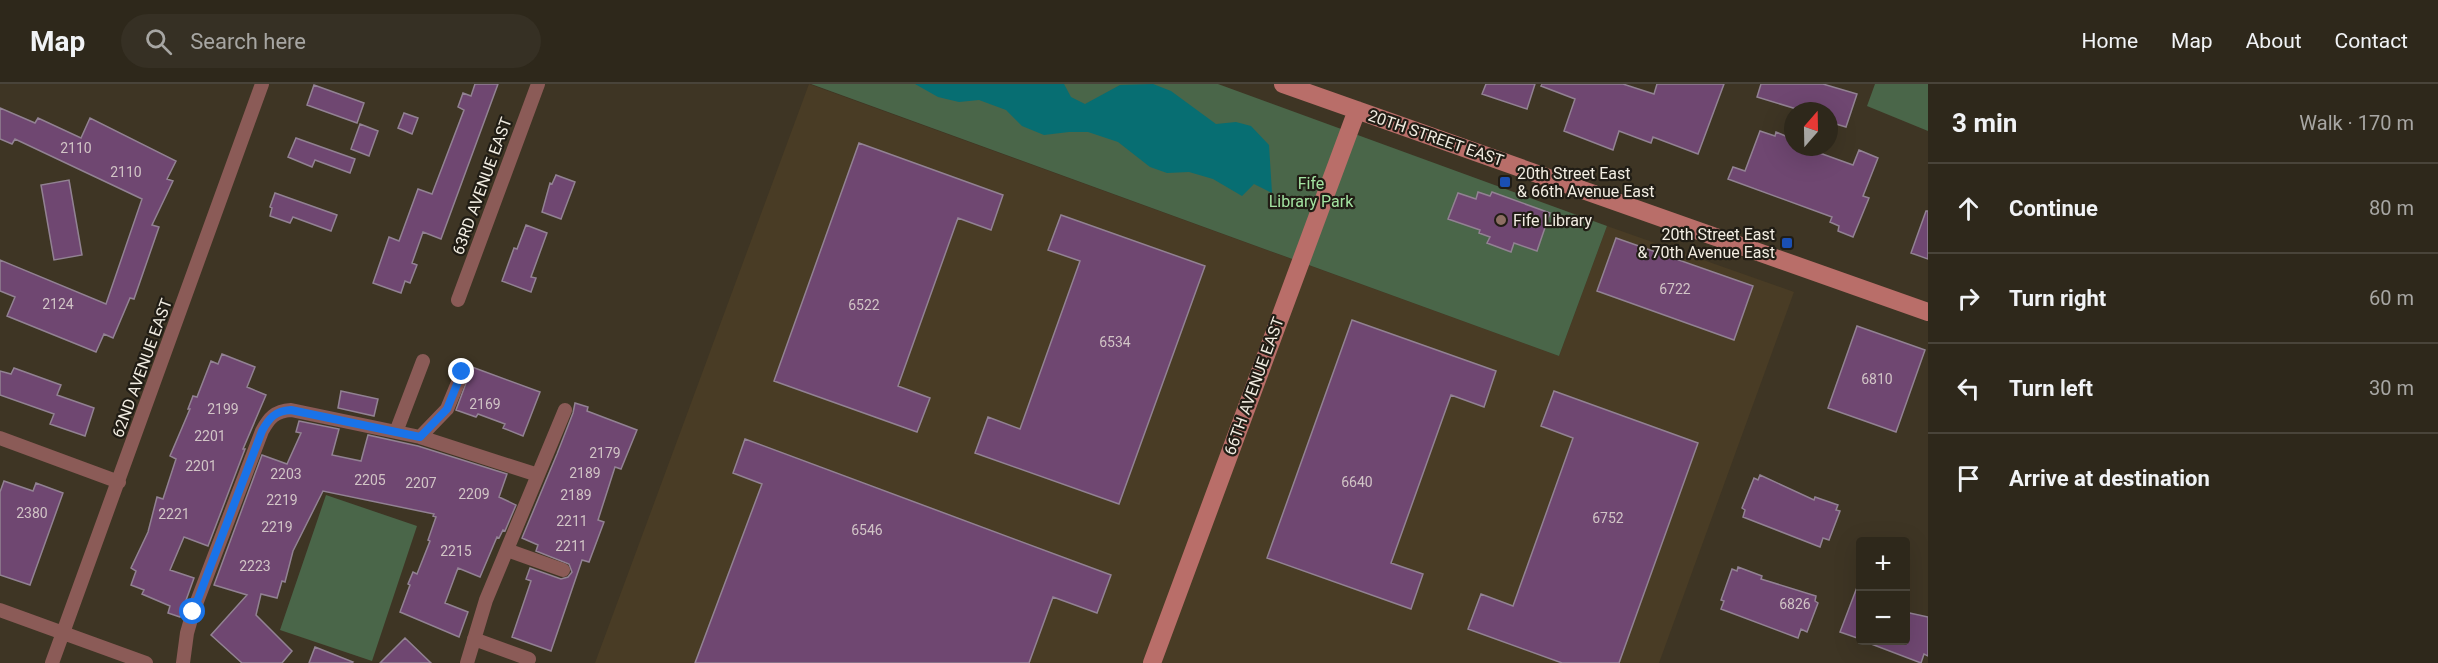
<!DOCTYPE html>
<html lang="en">
<head>
<meta charset="utf-8">
<style>
  body { margin:0; font-family:Roboto,sans-serif; background:#363024; color:#f1f3f6 }
  .controls { position:absolute; right:18px; bottom:18px; display:grid; overflow:hidden; border-radius:6px; box-shadow:0 6px 24px #0002 }
  .controls button { width:54px; height:54px; display:grid; place-items:center; padding:0; border:0; border-bottom:2px solid #49443a; background:#2e281b; color:#f1f3f6; font:30px sans-serif }
  .compass { position:absolute; left:1784px; top:18px; width:54px; height:54px; border-radius:50%; background:#2e281b; box-shadow:0 6px 24px #0002; rotate:20deg }
  .stop { position:absolute; width:18px; height:18px; margin:-14px; border:4px solid #1a73e8; border-radius:50%; background:#fff }
  .stop.end { background:#1a73e8; border-color:#fff; box-shadow:0 2px 6px #0008 }
  .list { margin:0; padding:0; list-style:none }
  h2 { display:flex; justify-content:space-between; align-items:center; height:78px; margin:0; padding:0 24px; font-size:26px }
  h2 small { font-size:20px; font-weight:400; color:#a7a6a3 }
  .list li { display:grid; grid-template-columns:39px 1fr auto; gap:18px; align-items:center; box-sizing:border-box; height:90px; padding:0 24px; border-top:2px solid #49443a }
  .list b { display:block; font-size:22px; white-space:nowrap }
  .list em { font-size:20px; font-style:normal; color:#a7a6a3 }
  .icon { flex:none; width:33px; height:33px; fill:none; stroke:currentColor; stroke-width:2; stroke-linecap:round; stroke-linejoin:round }
  .map { position:relative; flex:none; width:1928px; height:579px; overflow:hidden }
  header { display:flex; align-items:center; gap:36px; box-sizing:border-box; height:84px; padding:0 30px; background:#2e281b; border-bottom:2px solid #49443a }
  header strong { font-size:28px }
  nav { display:flex; gap:33px; margin-inline-start:auto; font-size:21px }
  .search { width:420px; height:54px; background:#363024; display:flex; align-items:center; gap:15px; box-sizing:border-box; padding:0 21px; border-radius:33px; color:#a7a6a3; font-size:22px }
  main { display:flex }
  aside { flex:1; background:#2e281b }
  .map>svg:first-child { display:block }
  .built { fill:#493c25 }
  .green { fill:#4a6649 }
  .water { fill:#076e72 }
  .building { fill:#6f4771; stroke:#928293; stroke-width:1.5 }
  .lines { fill:none; stroke-linecap:round; stroke-linejoin:round }
  .street { stroke:#8b5b57; stroke-width:14 }
  .secondary { stroke:#b96e69; stroke-width:18 }
  .route { stroke:#1a73e8; stroke-width:8 }
  .transit-dot { fill:#1a4fb4; stroke:#211d15; stroke-width:2 }
  .education-dot { fill:#8d6e63; stroke:#211d15; stroke-width:2 }
  .labels { text-anchor:middle; dominant-baseline:central; stroke-width:4.5; stroke-linejoin:round; paint-order:stroke }
  .number-label { font-size:14px; fill:#d1c4c6 }
  .street-label { font-size:16px; fill:#f2ede2; stroke:#211d15 }
  .poi-label { font-size:16px; fill:#f2ede2; stroke:#211d15; text-anchor:start }
  .park-label { font-size:16px; fill:#a3e3a1; stroke:#211d15 }
</style>
</head>
<body>
<header>
<strong>Map</strong>
<div class="search"><svg class="icon" aria-label="search" viewBox="0 0 24 24"><circle cx="10" cy="10" r="6"/><path d="M15 15l6 6"/></svg>Search here</div>
<nav><a>Home</a><a>Map</a><a>About</a><a>Contact</a></nav>
</header>
<main>
<div class="map">
<svg width="1928" height="579" viewBox="0 0 1928 579">
  <rect width="100%" height="100%" fill="#3e3524"/>
  <path class="built" d="M809 0 1559 272 1607 142 1794 208 1659 579H595Z"/>
  <path class="green" d="M811 0H1218L1607 142 1559 272Z
    M1875 0H1928V47L1867 22Z
    M326 411 417 442 372 577 280 546Z"/>
  <path class="water" d="M915 0H1064L1071 13 1085 20 1120 1 1153 0 1171 7 1216 40 1236 38 1251 42 1269 61 1272 109 1254 100 1242 112 1213 95 1189 88 1167 89 1150 83 1118 58 1088 48H1069L1044 51 1022 42 1006 26 979 16 959 18 938 13Z"/>
  <path class="building" d="M475 0H498L441 155 423 148 412 179 417 181 410 199 405 197 401 209 373 199 389 153 399 157 418 105 432 110 464 26 458 23 463 9 471 12Z
    M1486 0H1535L1527 25 1482 10Z
    M1542 0H1623L1654 10 1657 0H1724L1698 70 1653 53 1651 59 1619 47 1613 66 1564 47 1575 15 1541 2Z
    M1761 0H1823L1857 10 1846 43 1829 38V27H1803L1757 13Z
    M314 1 364 19 357 39 307 21Z
    M0 24 35 39 38 34 81 54 90 34 176 77 167 95 173 97 152 141 159 143 134 215 130 214 113 254 104 250 96 268 7 232 15 213 0 207V176L106 220 142 115 15 55 12 60 0 55Z
    M404 29 418 34 412 50 398 44Z
    M360 40 378 47 369 72 351 65Z
    M1760 47 1775 52 1776 48 1793 55V63H1803L1853 81 1859 66 1878 74 1863 112 1869 114 1853 153 1838 147 1839 142 1830 138 1832 133 1728 95 1733 83 1745 87Z
    M296 54 355 75 350 89 315 76 312 83 288 73Z
    M859 59 1003 111 991 146 958 134 898 302 930 314 917 348 774 297Z
    M556 91 575 98 561 135 542 128 550 99 552 100Z
    M69 96 82 171 54 176 41 101Z
    M1478 108 1490 112 1492 108 1550 129 1537 167 1514 159 1511 168 1487 159 1490 153 1479 149 1480 146 1448 135 1458 109 1476 115Z
    M275 109 337 131 331 147 293 133 290 139 270 132 272 124 270 123Z
    M1926 127H1928V175L1911 169Z
    M1061 131 1205 182 1119 420 975 369 988 333 1020 345 1080 177 1048 166Z
    M526 141 547 149 531 193 536 194 531 208 502 197 514 164 517 165Z
    M1616 154 1753 202 1734 256 1597 207Z
    M1352 236 1496 287 1484 323 1451 311 1391 479 1423 490 1411 525 1267 474Z
    M1857 242 1925 266 1896 348 1828 324Z
    M222 270 255 283 247 303 266 311 243 365H245L208 462 184 453 170 486 194 494 180 533 168 529 170 522 142 510 144 506 131 501 136 487 131 484 148 448 157 413 163 415 176 375 170 372 190 325H188L193 312 197 313 211 277 218 280Z
    M472 283 540 308 523 352 503 344 505 340 478 330 476 333 456 326Z
    M14 284 61 301 57 311 94 324 85 352 50 340 54 330 0 311V287L11 290Z
    M341 307 378 315 374 332 338 324Z
    M1554 307 1698 359 1619 579H1562L1468 545 1481 510 1513 522 1573 354 1541 342Z
    M575 319 588 323 587 327 637 346 621 385 615 383 598 436 604 438 589 478 582 476 551 567 512 553 531 497 526 495 530 484 561 495 568 493 572 488 569 480 536 467 538 461 522 454 557 370 573 329Z
    M299 337 339 345 332 371 361 377 368 351 418 362 507 390 499 413 516 421 505 447 503 446 499 454 497 453 480 493 458 484 445 519 468 528 459 553 400 528 410 501 408 500 413 488 417 490 430 457 428 456 436 433 433 432 434 430 323 407 293 467 285 498 282 497 277 514 261 510 256 531 292 567 282 579H242L211 551 247 511 214 501 262 371 287 380 301 349 296 348Z
    M745 355 1111 491 1097 529 1053 513 1029 579H695L762 400 733 389Z
    M1760 391 1814 416 1815 413 1838 421 1836 426 1840 427 1829 456 1823 454 1820 463 1743 433 1745 426 1742 424 1754 394 1758 396Z
    M4 397 33 407 36 399 63 409 30 501 0 491V408Z
    M1738 483 1762 492 1761 495 1816 512 1815 517 1818 519 1807 548 1801 545 1798 554 1721 525 1724 517 1721 516 1732 485 1737 487Z
    M1859 498 1860 499V555L1840 548Z
    M1905 528 1928 533V572L1924 570 1921 579 1866 558 1905 556Z
    M405 554 431 579H380Z
    M315 563 353 578 352 579H309Z"/>
  <g class="lines">
    <path class="street" d="M458 216 538 0
      M396 348 423 277
      M420 353 447 325 462 289
      M0 354 119 398
      M507 466 563 486
      M0 526 146 579
      M474 555 529 575
      M52 579 262 0
      M183 579 187 549 193 528 262 347C269 334 275 327 291 326L420 353 538 391
      M467 579 486 516 565 326"/>
    <path class="secondary" d="M1283 0 1928 228
      M1152 579 1357 26"/>
  </g>
  <g class="lines">
    <path class="route" d="M193 528 262 347C269 334 275 327 291 326L420 353 447 325 462 288"/>
  </g>
  <g class="transit-dot">
    <rect x="1499" y="92" width="12" height="12" rx="3"/>
    <rect x="1781" y="153" width="12" height="12" rx="3"/>
  </g>
  <circle class="education-dot" cx="1501" cy="136" r="6"/>
  <g class="labels">
    <g class="number-label">
      <text x="76" y="64">2110</text>
      <text x="126" y="88">2110</text>
      <text x="1675" y="205">6722</text>
      <text x="58" y="220">2124</text>
      <text x="864" y="221">6522</text>
      <text x="1115" y="258">6534</text>
      <text x="1877" y="295">6810</text>
      <text x="485" y="320">2169</text>
      <text x="223" y="325">2199</text>
      <text x="210" y="352">2201</text>
      <text x="605" y="369">2179</text>
      <text x="201" y="382">2201</text>
      <text x="585" y="389">2189</text>
      <text x="286" y="390">2203</text>
      <text x="370" y="396">2205</text>
      <text x="1357" y="398">6640</text>
      <text x="421" y="399">2207</text>
      <text x="474" y="410">2209</text>
      <text x="576" y="411">2189</text>
      <text x="282" y="416">2219</text>
      <text x="32" y="429">2380</text>
      <text x="174" y="430">2221</text>
      <text x="1608" y="434">6752</text>
      <text x="572" y="437">2211</text>
      <text x="277" y="443">2219</text>
      <text x="867" y="446">6546</text>
      <text x="571" y="462">2211</text>
      <text x="456" y="467">2215</text>
      <text x="255" y="482">2223</text>
      <text x="1795" y="520">6826</text>
    </g>
    <g class="street-label">
      <text transform="translate(1436 54) rotate(19)">20TH STREET EAST</text>
      <text transform="translate(482 102) rotate(-70)">63RD AVENUE EAST</text>
      <text transform="translate(142 284) rotate(-70)">62ND AVENUE EAST</text>
      <text transform="translate(1254 302) rotate(-70)">66TH AVENUE EAST</text>
    </g>
    <g class="poi-label">
      <text x="1517" y="89">20th Street East<tspan x="1517" dy="18">&amp; 66th Avenue East</tspan></text>
      <text x="1513" y="136">Fife Library</text>
      <text x="1775" y="150" text-anchor="end">20th Street East<tspan x="1775" dy="18">&amp; 70th Avenue East</tspan></text>
    </g>
    <g class="park-label">
      <text x="1311" y="99">Fife<tspan x="1311" dy="18">Library Park</tspan></text>
    </g>
  </g>
</svg>
<div class="controls">
<button>+</button>
<button>−</button>
</div>
<svg class="compass" viewBox="-18 -18 36 36"><path d="M0-13l5 13h-10z" fill="#e53935"/><path d="M0 13l5-13h-10z" fill="#a7a6a3"/></svg>
<div class="stop" style="left:193px;top:528px"></div>
<div class="stop end" style="left:462px;top:288px"></div>
</div>
<aside>
<h2>3 min<small>Walk · 170 m</small></h2>
<ul class="list">
<li><svg class="icon" aria-label="ahead" viewBox="0 0 24 24"><path d="M12 20V5M6 11l6-6 6 6"/></svg><div><b>Continue</b></div><em>80 m</em></li>
<li><svg class="icon" aria-label="right" viewBox="0 0 24 24"><path d="M7 20v-9h11M14 6l5 5-5 5"/></svg><div><b>Turn right</b></div><em>60 m</em></li>
<li><svg class="icon" aria-label="left" viewBox="0 0 24 24"><path d="M17 20v-9H6M10 6l-5 5 5 5"/></svg><div><b>Turn left</b></div><em>30 m</em></li>
<li><svg class="icon" aria-label="arrive" viewBox="0 0 24 24"><path d="M6 21V4h12l-3 4 3 4H6"/></svg><div><b>Arrive at destination</b></div></li>
</ul>
</aside>
</main>
</body>
</html>
